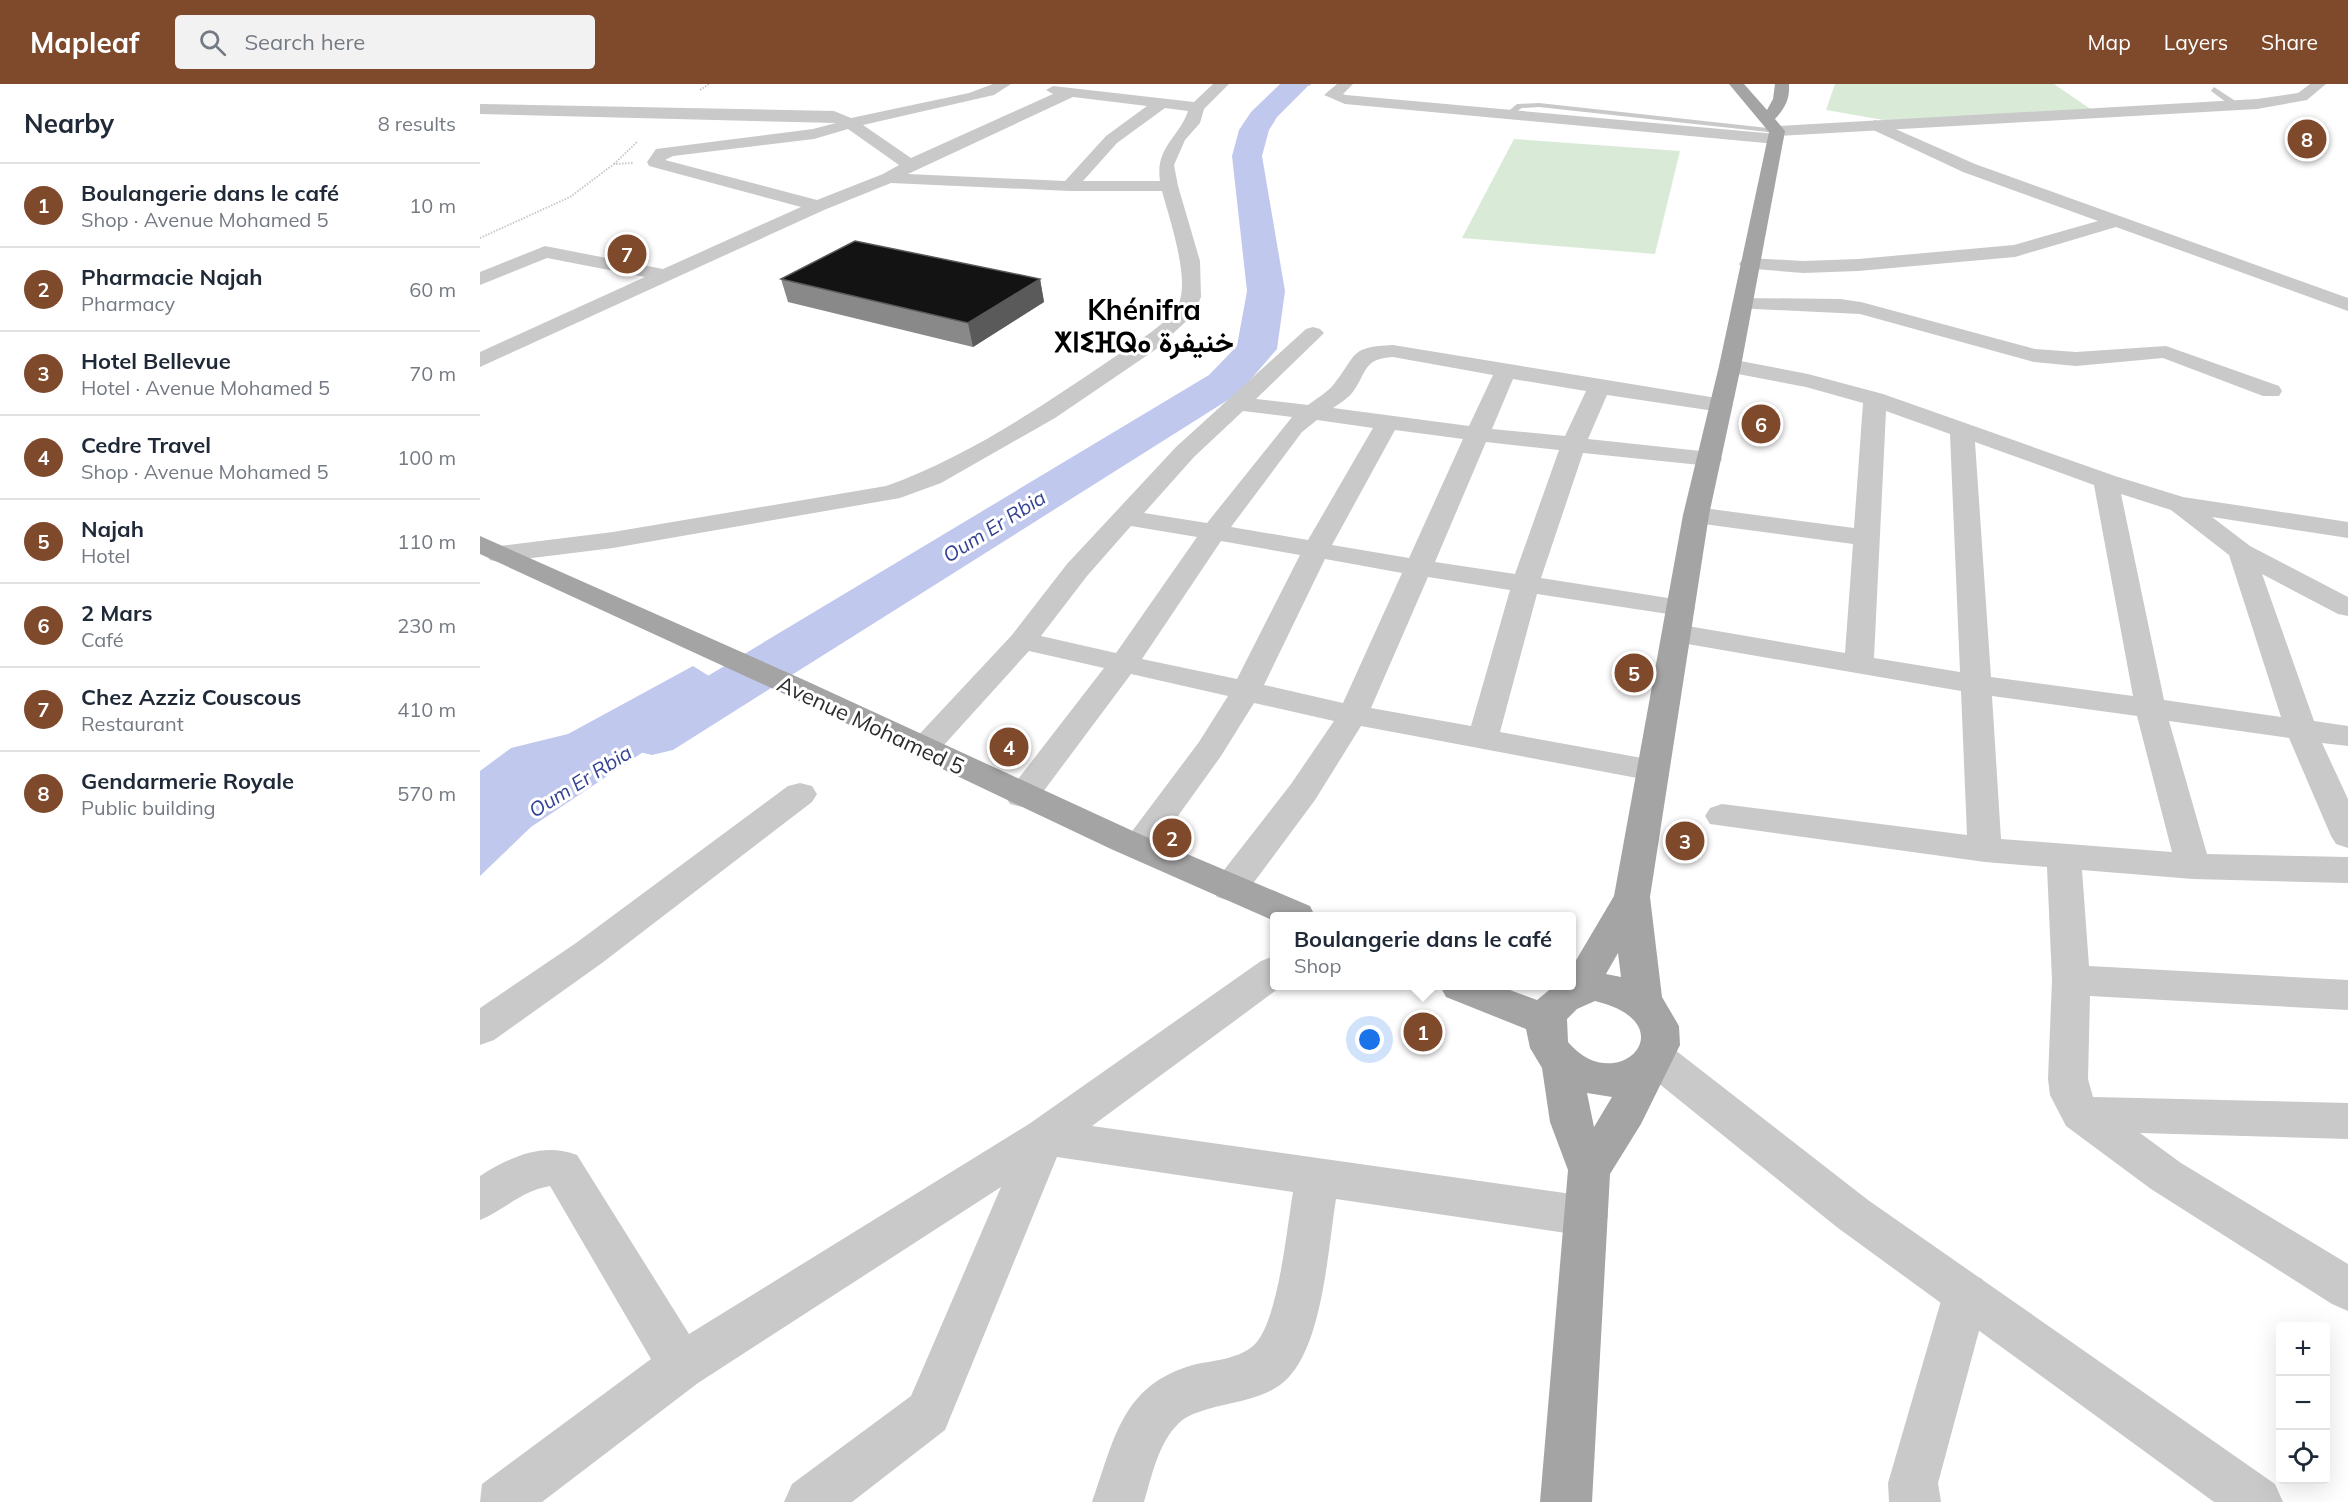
<!DOCTYPE html>
<html lang="en">
<head>
<meta charset="utf-8">
<style>
  body { margin:0; font-family:Mulish,Vazirmatn,"Noto Sans Tifinagh",sans-serif; background:#f2f2f3; color:#1f2937 }
  .controls { position:absolute; right:18px; bottom:18px; display:grid; overflow:hidden; border-radius:6px; box-shadow:0 6px 24px #0002 }
  .controls button { width:54px; height:54px; display:grid; place-items:center; padding:0; border:0; border-bottom:2px solid #e0e1e3; background:#fff; color:#1f2937; font:30px sans-serif }
  .you { position:absolute; left:890px; top:956px; width:21px; height:21px; margin:-15px; border:4px solid #fff; border-radius:50%; background:#1a73e8; box-shadow:0 0 0 9px #1a73e833 }
  .badge { display:grid; place-items:center; width:39px; height:39px; border-radius:50%; background:#7f492b; color:#fff; font-size:20px; font-weight:700 }
  .pin { position:absolute; translate:-50% -50%; border:3px solid #fff; box-shadow:0 2px 6px #0006 }
  .popup { position:absolute; left:790px; top:828px; width:306px; height:78px; box-sizing:border-box; display:grid; place-content:center; border-radius:6px; background:#fff; filter:drop-shadow(0 2px 4px #0005); font-size:20px; white-space:nowrap; color:#747a83 }
  .popup b { font-size:22px; color:#1f2937 }
  .popup::after { content:''; position:absolute; left:50%; top:100%; margin-left:-12px; border:12px solid transparent; border-top-color:#fff }
  .list { margin:0; padding:0; list-style:none }
  h2 { display:flex; justify-content:space-between; align-items:center; height:78px; margin:0; padding:0 24px; font-size:26px }
  h2 small { font-size:20px; font-weight:400; color:#747a83 }
  .list li { display:grid; grid-template-columns:39px 1fr auto; gap:18px; align-items:center; box-sizing:border-box; height:84px; padding:0 24px; border-top:2px solid #e0e1e3 }
  .list b { display:block; font-size:22px; white-space:nowrap }
  .list p { margin:0; font-size:20px; white-space:nowrap; color:#747a83 }
  .list em { font-size:20px; font-style:normal; color:#747a83 }
  .icon { flex:none; width:33px; height:33px; fill:none; stroke:currentColor; stroke-width:2; stroke-linecap:round; stroke-linejoin:round }
  .map { position:relative; flex:none; width:1868px; height:1418px; overflow:hidden }
  header { display:flex; align-items:center; gap:36px; box-sizing:border-box; height:84px; padding:0 30px; background:#7f492b; color:#fff }
  header strong { font-size:28px }
  nav { display:flex; gap:33px; margin-inline-start:auto; font-size:21px }
  .search { width:420px; height:54px; background:#f2f2f3; display:flex; align-items:center; gap:15px; box-sizing:border-box; padding:0 21px; border-radius:6px; color:#747a83; font-size:22px }
  main { display:flex }
  aside { flex:1; background:#fff }
  .map>svg:first-child { display:block }
  .green { fill:#d9ebd7 }
  .water { fill:#c1c8ee }
  .lines { fill:none; stroke-linecap:round; stroke-linejoin:round }
  .river { fill:#c1c8ee; fill-rule:evenodd }
  .path { stroke:#c9c9c9; stroke-width:2; stroke-dasharray:1.5 1.5; stroke-linecap:butt }
  .service { fill:#c9c9c9; fill-rule:evenodd }
  .minor { fill:#c9c9c9; fill-rule:evenodd }
  .tertiary { fill:#c9c9c9; fill-rule:evenodd }
  .primary { fill:#a4a4a4; fill-rule:evenodd }
  .wall { fill:#898989 }
  .shaded-wall { fill:#5a5a5a }
  .building { fill:#131313; stroke:#5a5a5a; stroke-width:1.5 }
  .labels { text-anchor:middle; dominant-baseline:central; stroke-width:6; stroke-linejoin:round; paint-order:stroke }
  .far-water-label { font-size:20px; font-style:italic; fill:#344294; stroke:#fff }
  .street-label { font-size:22px; fill:#2c2c2c; stroke:#fff }
  .far-town-label { font-size:28px; font-weight:bold; fill:#000; stroke:#fff }
</style>
</head>
<body>
<header>
<strong>Mapleaf</strong>
<div class="search"><svg class="icon" aria-label="search" viewBox="0 0 24 24"><circle cx="10" cy="10" r="6"/><path d="M15 15l6 6"/></svg>Search here</div>
<nav><a>Map</a><a>Layers</a><a>Share</a></nav>
</header>
<main>
<aside>
<h2>Nearby<small>8 results</small></h2>
<ul class="list">
<li><span class="badge">1</span><div><b>Boulangerie dans le café</b><p>Shop · Avenue Mohamed 5</p></div><em>10 m</em></li>
<li><span class="badge">2</span><div><b>Pharmacie Najah</b><p>Pharmacy</p></div><em>60 m</em></li>
<li><span class="badge">3</span><div><b>Hotel Bellevue</b><p>Hotel · Avenue Mohamed 5</p></div><em>70 m</em></li>
<li><span class="badge">4</span><div><b>Cedre Travel</b><p>Shop · Avenue Mohamed 5</p></div><em>100 m</em></li>
<li><span class="badge">5</span><div><b>Najah</b><p>Hotel</p></div><em>110 m</em></li>
<li><span class="badge">6</span><div><b>2 Mars</b><p>Café</p></div><em>230 m</em></li>
<li><span class="badge">7</span><div><b>Chez Azziz Couscous</b><p>Restaurant</p></div><em>410 m</em></li>
<li><span class="badge">8</span><div><b>Gendarmerie Royale</b><p>Public building</p></div><em>570 m</em></li>
</ul>
</aside>
<div class="map">
<svg width="1868" height="1418" viewBox="0 0 1868 1418">
  <rect width="100%" height="100%" fill="#fff"/>
  <path class="green" d="M1355 0H1574L1615 28 1415 38 1346 26Z
    M1034 55 1200 67 1175 170 982 154Z"/>
  <path class="water" d="M213 582 237 597 245 608H253L51 743 0 792V687L31 664 88 650Z"/>
  <g class="lines">
    <path class="river" d="M800 0H830L797 33 789 46 782 72 805 207 797 265 759 309 193 666 172 671 151 666 143 652 151 638 729 291 757 262 767 207 752 72 759 46 771 28Z"/>
    <path class="path" d="M817 0 831 1
      M220 6 229 0
      M134 80 157 58
      M0 154 90 113 134 80 153 79"/>
    <path class="service" d="M1734 3 1760 20V24H1754L1731 7Z
      M1059 19 1297 45 1301 47 1297 49 1059 23 1042 24 1029 32 1025 30 1037 20Z"/>
    <path class="minor" d="M513 0H531L514 11 383 41 431 74 573 10 566 6 573 2 714 18 733 0H749L724 25 720 39 705 56 694 81 698 102 720 177 721 213 713 231 675 266 575 334 461 399 420 414 133 464 19 478 10 476 6 470 10 464 19 462 133 448 406 402C487 373 561 323 633 274 649 264 688 239 697 223 712 199 689 134 682 107H590L411 99 344 126 0 283V268L165 193 67 174 0 201V188L65 162 183 185 321 123 169 82 167 78 176 65 333 45 356 39 0 30V20L354 27 371 34 489 9ZM593 13 667 22 626 52 585 97 428 90ZM685 24 708 27C699 54 675 63 680 97H603L637 59ZM368 45 419 81 403 90 337 116 185 76 193 72 334 55Z
      M857 0H873L863 10 866 11 1296 50 1304 55 1296 60 865 20 844 11Z
      M1395 36 1495 80 1868 214V227L1636 143 1535 173 1378 187 1323 189 1262 184 1259 180 1262 176 1269 174 1323 177 1378 175 1534 161 1618 137 1483 88 1389 44 1387 41Z
      M1262 214 1360 215 1381 218 1555 265 1596 268 1686 262 1799 302 1802 307 1799 312H1783L1683 274 1596 282 1554 278 1380 230 1255 224 1252 220 1255 216Z
      M833 243 840 245 844 249 840 253 776 315 828 321C836 315 848 308 854 300 878 270 869 263 913 261L1249 316 1253 321 1249 326 1241 328 1127 311 1108 355 1230 368 1239 370 1242 375 1239 380 1230 382 1103 369 1061 494 1201 516 1211 518 1215 524 1211 530 1201 532 1057 510 1020 648 1184 678 1189 686 1184 694 1173 697 881 642 835 716 763 813 750 817 737 813 732 804 737 795 811 700 854 637 774 619 741 672 670 771 658 774 646 771 641 762 719 658 748 612 651 590 554 720 542 723 530 720 525 712 624 584 549 567 454 672 443 675 432 672 427 665 432 658 532 551 587 480 696 363 826 245ZM913 273 1013 291 989 342 853 324C859 320 867 315 872 309 888 288 882 275 913 273ZM1033 295 1106 307 1085 352 1012 345ZM763 327 812 333 727 439 664 429 714 373ZM837 336 893 344 828 456 751 443 822 348ZM915 346 983 355 929 474 852 461ZM1006 358 1079 366 1035 490 955 478ZM651 442 717 453 636 569 561 552 607 492ZM741 457 820 471 757 595 662 575ZM845 475 922 489 863 619 784 601ZM948 493 1030 506 991 642 891 624Z
      M1250 275 1328 290 1403 310 1635 392 1703 413 1868 438V454L1732 433 1770 462 1868 513V532L1858 530 1782 490 1834 637 1868 642V662L1842 659 1868 715V764L1856 760 1851 752 1809 654 1689 637 1727 770 1868 773V799L1713 795 1602 786 1609 882 1868 896V926L1610 912 1608 995 1613 1013 1868 1019V1055L1660 1049 1701 1079 1868 1180V1227L1852 1220 1671 1105 1586 1042 1570 1011 1568 995 1572 896 1567 783 1505 778 1230 740 1225 732 1230 724 1242 720 1487 751 1481 607 1196 558 1186 555 1182 549 1186 543 1196 540 1365 569 1373 460 1216 439 1207 436 1203 431 1207 426 1216 423 1374 444 1383 319 1326 303 1242 287 1239 282 1242 277ZM1406 327 1470 350 1480 588 1394 574ZM1495 358 1614 401 1653 612 1511 593ZM1641 410 1691 426 1749 471 1801 633 1684 616ZM1512 612 1657 632 1692 768 1521 755Z
      M320 699 332 702 337 710 332 718 122 879 14 956 0 961V924L96 859 308 702Z
      M794 872V902H802L612 1042 1106 1112 1122 1118 1128 1132 1122 1146 1106 1152 856 1115C848 1164 843 1258 808 1294 781 1323 722 1317 699 1339 678 1359 672 1392 664 1418H612C634 1357 641 1301 713 1281 733 1276 756 1276 773 1262 798 1241 807 1143 813 1108L577 1073 465 1346 372 1418H304L312 1400 431 1312 521 1103 218 1299 62 1418H0L2 1400 171 1275 70 1102C43 1106 24 1126 0 1136V1092C30 1073 63 1058 97 1071L209 1250 549 1040 781 877Z
      M1486 1188 1502 1195 1509 1210 1458 1399 1461 1418H1409L1408 1399 1463 1210 1470 1195Z"/>
    <path class="tertiary" d="M1830 0H1846L1827 16 1777 25 1297 52 1289 47 1297 42 1777 15 1818 9Z
      M1176 958 1190 962 1388 1116 1795 1400 1803 1418H1734L1358 1144 1162 986 1156 974 1162 962Z"/>
    <path class="primary" d="M1249 0H1264L1287 26 1293 15 1295 0H1309C1310 15 1305 24 1295 35L1305 47 1261 282 1229 431 1170 813 1182 913 1199 942 1200 961 1161 1040 1130 1090 1112 1418H1060L1088 1086 1070 1038 1062 984 1050 964 1046 945 966 913 960 902H1019L1057 916 1074 902H1092V883L1134 812 1203 431 1239 282 1289 48ZM1138 869 1141 893 1126 890ZM1115 917C1210 940 1136 1016 1088 958L1087 935 1097 925ZM1107 1009 1132 1013 1114 1043Z
      M0 452 322 595 655 748 830 822 835 832H794V837L631 765 300 608 0 470Z"/>
  </g>
  <path class="wall" d="M301 195H560L564 218 493 263 308 218Z"/>
  <path class="shaded-wall" d="M560 195 564 218 493 263 488 239Z"/>
  <path class="building" d="M375 157 560 195 488 239 301 195Z"/>
  <g class="labels">
    <g class="far-water-label">
      <text transform="translate(514 442) rotate(-32)">Oum Er Rbia</text>
      <text transform="translate(100 697) rotate(-32)">Oum Er Rbia</text>
    </g>
    <g class="street-label">
      <text transform="translate(391 641) rotate(25)">Avenue Mohamed 5</text>
    </g>
    <g class="far-town-label">
      <text x="664" y="225">Khénifra<tspan x="664" dy="32">ⵅⵏⵉⴼⵕⴰ خنيفرة</tspan></text>
    </g>
  </g>
</svg>
<div class="controls">
<button>+</button>
<button>−</button>
<button><svg class="icon" aria-label="locate" viewBox="0 0 24 24"><circle cx="12" cy="12" r="6"/><path d="M12 2v4M12 18v4M2 12h4M18 12h4"/></svg></button>
</div>
<div class="you"></div>
<div class="pin badge" style="left:943px;top:948px">1</div>
<div class="popup"><b>Boulangerie dans le café</b>Shop</div>
<div class="pin badge" style="left:692px;top:754px">2</div>
<div class="pin badge" style="left:1205px;top:757px">3</div>
<div class="pin badge" style="left:529px;top:663px">4</div>
<div class="pin badge" style="left:1154px;top:589px">5</div>
<div class="pin badge" style="left:1281px;top:340px">6</div>
<div class="pin badge" style="left:147px;top:170px">7</div>
<div class="pin badge" style="left:1827px;top:55px">8</div>
</div>
</main>
</body>
</html>
